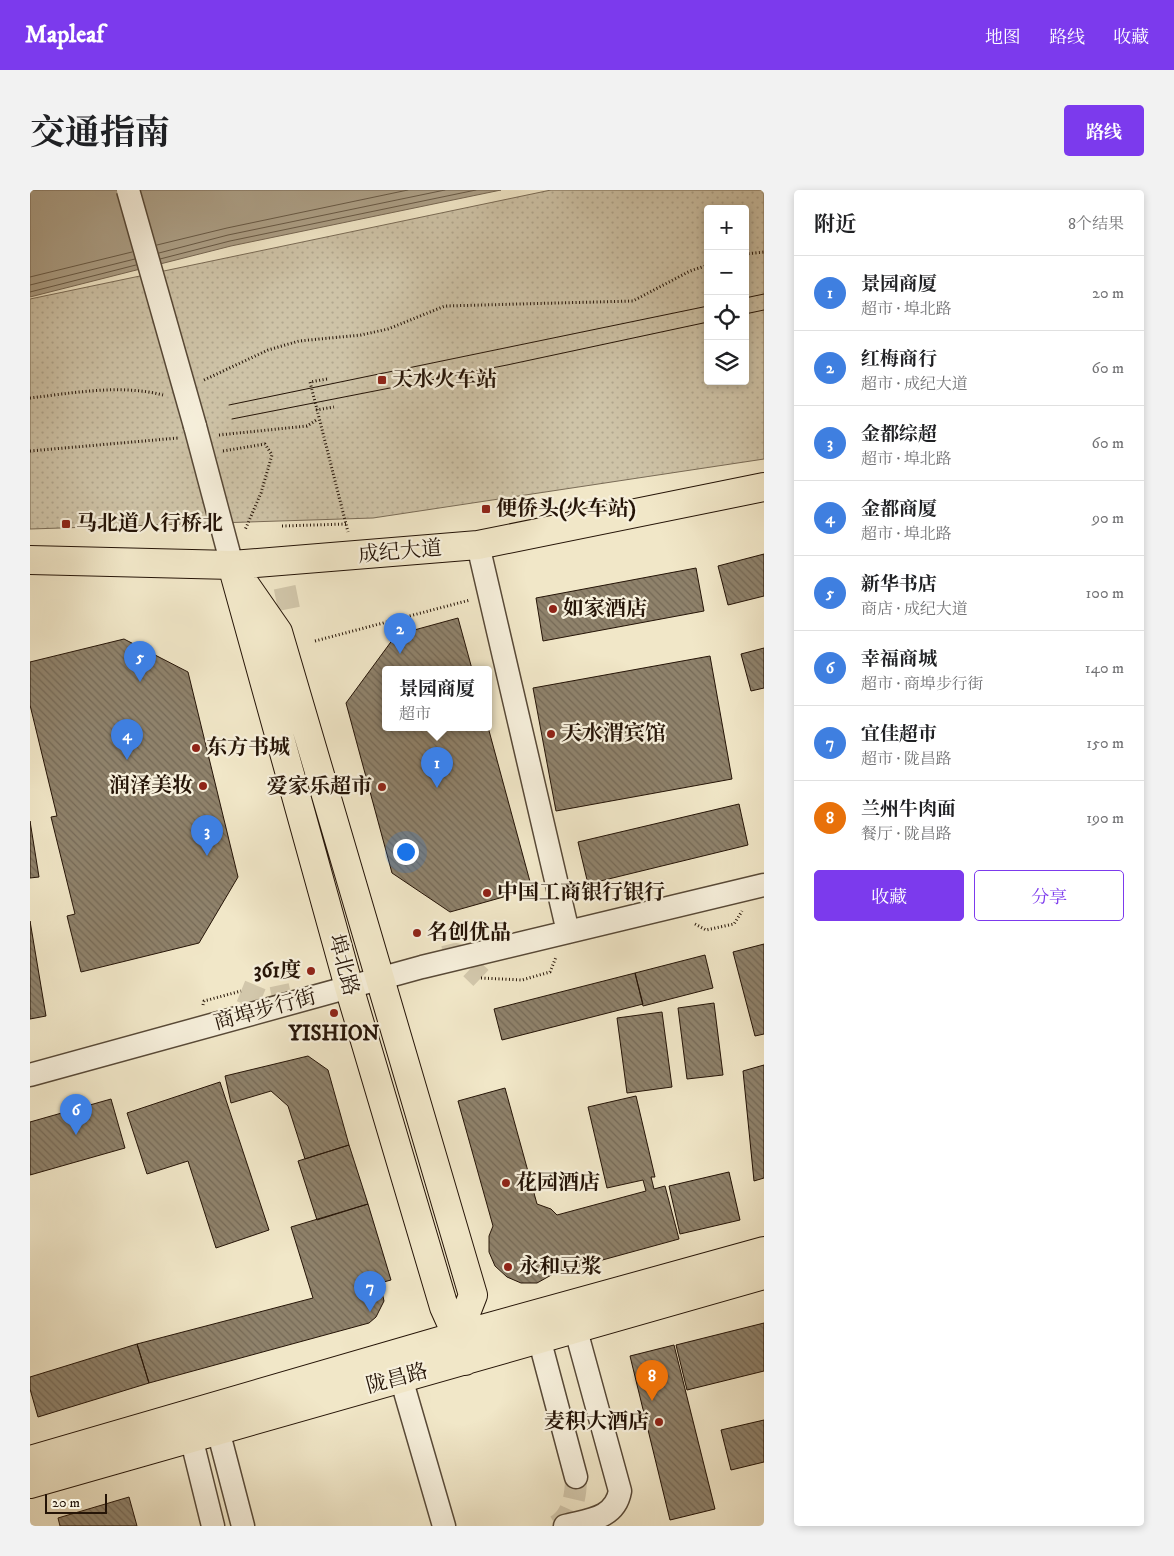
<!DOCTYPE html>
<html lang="zh">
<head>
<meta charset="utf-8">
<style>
  body { margin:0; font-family:"IM FELL DW Pica","Noto Serif SC",serif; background:#f2f2f2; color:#202124 }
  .controls { position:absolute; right:15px; top:15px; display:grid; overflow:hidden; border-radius:5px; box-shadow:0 2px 8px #0003 }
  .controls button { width:45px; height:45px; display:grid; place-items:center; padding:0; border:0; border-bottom:1px solid #e0e0e0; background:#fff; color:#202124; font:25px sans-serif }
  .scale { position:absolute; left:15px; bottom:12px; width:62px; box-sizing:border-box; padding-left:5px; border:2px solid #251407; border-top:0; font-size:14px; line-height:18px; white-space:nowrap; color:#251407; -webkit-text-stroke:4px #f6efdb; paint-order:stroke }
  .you { position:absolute; left:375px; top:661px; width:18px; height:18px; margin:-12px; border:4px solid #fff; border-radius:50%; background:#1a73e8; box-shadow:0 0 0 8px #1a73e833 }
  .badge { display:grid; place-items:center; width:32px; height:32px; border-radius:50%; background:#7c3aed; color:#fff; font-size:16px; font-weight:700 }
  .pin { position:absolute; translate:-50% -41px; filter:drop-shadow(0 1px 2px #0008) }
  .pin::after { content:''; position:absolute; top:26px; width:18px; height:15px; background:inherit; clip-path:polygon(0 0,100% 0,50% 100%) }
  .popup { position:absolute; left:352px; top:476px; width:110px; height:65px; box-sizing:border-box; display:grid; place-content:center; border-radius:5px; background:#fff; filter:drop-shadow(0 1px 4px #0005); font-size:16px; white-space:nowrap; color:#757577 }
  .popup b { font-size:19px; color:#202124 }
  .popup::after { content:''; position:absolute; left:50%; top:100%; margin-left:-10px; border:10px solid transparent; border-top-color:#fff }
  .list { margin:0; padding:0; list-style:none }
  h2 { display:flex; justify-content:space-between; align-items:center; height:65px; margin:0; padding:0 20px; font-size:21px }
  h2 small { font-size:16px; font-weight:400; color:#757577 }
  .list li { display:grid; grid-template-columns:32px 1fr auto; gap:15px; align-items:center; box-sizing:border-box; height:75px; padding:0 20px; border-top:1px solid #e0e0e0 }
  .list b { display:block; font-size:19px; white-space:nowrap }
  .list p { margin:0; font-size:16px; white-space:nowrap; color:#757577 }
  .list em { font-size:16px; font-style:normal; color:#757577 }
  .actions { display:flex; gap:10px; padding:15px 20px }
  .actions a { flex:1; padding:11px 0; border:1px solid #7c3aed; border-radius:5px; text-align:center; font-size:18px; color:#7c3aed }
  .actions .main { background:#7c3aed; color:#fff }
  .icon { flex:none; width:28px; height:28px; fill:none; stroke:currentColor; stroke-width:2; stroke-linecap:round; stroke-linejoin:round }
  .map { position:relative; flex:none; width:734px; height:1336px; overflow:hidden; border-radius:5px }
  header { display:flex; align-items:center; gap:30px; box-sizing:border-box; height:70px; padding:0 25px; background:#7c3aed; color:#fff }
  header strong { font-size:24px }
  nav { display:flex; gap:28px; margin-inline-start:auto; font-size:18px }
  .intro { display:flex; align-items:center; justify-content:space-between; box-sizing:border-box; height:120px; padding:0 30px }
  h1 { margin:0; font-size:35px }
  .button { padding:12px 22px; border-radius:5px; background:#7c3aed; color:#fff; font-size:18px; font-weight:700 }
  main { display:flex; gap:30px; padding:0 30px }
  aside { flex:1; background:#fff; border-radius:5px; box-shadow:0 2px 8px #0003 }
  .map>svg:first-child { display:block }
  .park { fill:url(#park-dots); stroke:#7a6c57; fill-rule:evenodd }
  .water { fill:#ac9f86; stroke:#766753 }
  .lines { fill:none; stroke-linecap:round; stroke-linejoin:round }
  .shore { stroke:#685a46; stroke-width:1 }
  .building { fill:url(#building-back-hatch); stroke:#251407 }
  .minor-tunnel { stroke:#d2c7ab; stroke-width:22; stroke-dasharray:22 11; stroke-linecap:butt }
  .minor-casing { stroke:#584937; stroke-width:25 }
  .major-casing { stroke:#251407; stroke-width:30 }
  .path { stroke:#251407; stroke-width:3; stroke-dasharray:1 2.5; stroke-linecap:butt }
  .minor { stroke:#f6efdb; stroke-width:22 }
  .major { stroke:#f1e7c8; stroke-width:28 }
  .tram { stroke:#251407; stroke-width:1 }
  .minor-bridge-casing { stroke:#584937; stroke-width:25; stroke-linecap:butt }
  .minor-bridge { stroke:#f6efdb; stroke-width:22 }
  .poi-dot { fill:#8f2418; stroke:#f6efdb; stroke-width:2 }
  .labels { text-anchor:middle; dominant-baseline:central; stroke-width:4.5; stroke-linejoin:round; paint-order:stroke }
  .poi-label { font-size:21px; font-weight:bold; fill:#251407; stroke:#f6efdb; text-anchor:start }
  .street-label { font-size:21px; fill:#251407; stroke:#f6efdb }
</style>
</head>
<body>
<header>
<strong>Mapleaf</strong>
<nav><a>地图</a><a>路线</a><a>收藏</a></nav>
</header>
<div class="intro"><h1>交通指南</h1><a class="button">路线</a></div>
<main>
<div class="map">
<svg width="734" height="1336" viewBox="0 0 734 1336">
  <defs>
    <pattern id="park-dots" width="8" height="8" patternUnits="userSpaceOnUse" patternTransform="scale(1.25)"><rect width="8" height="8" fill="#cec3a7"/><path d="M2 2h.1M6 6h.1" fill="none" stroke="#b1a78e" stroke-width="1.8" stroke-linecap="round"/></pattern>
    <pattern id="building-back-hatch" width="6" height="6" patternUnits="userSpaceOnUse" patternTransform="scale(1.25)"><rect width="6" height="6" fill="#8f826b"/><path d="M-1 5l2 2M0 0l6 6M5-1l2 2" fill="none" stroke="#756956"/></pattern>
  </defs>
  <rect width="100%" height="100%" fill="#f1e7c8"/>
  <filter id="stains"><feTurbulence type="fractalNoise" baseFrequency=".004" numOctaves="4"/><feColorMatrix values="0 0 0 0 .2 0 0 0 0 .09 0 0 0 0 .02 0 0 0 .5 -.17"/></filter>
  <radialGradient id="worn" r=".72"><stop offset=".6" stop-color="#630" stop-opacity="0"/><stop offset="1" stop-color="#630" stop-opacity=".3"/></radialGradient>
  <path class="park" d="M521 0H734V269L343 328 0 339V109ZM678 19H715V191H678Z"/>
  <path class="water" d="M0 0H471L201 56 0 107Z"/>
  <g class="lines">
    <path class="shore" d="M127 55 197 38 378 0
      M129 63 198 45 415 0
      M130 69 200 51 446 0
      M0 87 102 62
      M0 95 105 69
      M0 102 106 75"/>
  </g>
  <path class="building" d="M734 364V406L698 415 688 376Z
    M666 378 674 421 513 451 506 408Z
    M428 428 442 479H356V537H458L502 699 420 722 362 683 316 513 366 445Z
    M94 449 158 482 208 687 169 753 51 782 37 726 45 724 21 627 27 626 0 515V472Z
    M734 458V498L721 501 711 464Z
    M680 466 702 589 526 621 503 498Z
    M709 614 718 655 558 694 548 652Z
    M0 631 9 687 0 688Z
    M0 731 16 826 0 829Z
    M734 754V844L725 846 703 762Z
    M675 765 683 798 613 816 605 783Z
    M605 783 613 814 472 850 464 819Z
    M684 813 693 885 657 889 648 818Z
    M632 822 642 897 597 903 587 828Z
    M278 866 298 880 319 955 275 969 258 916 241 901 201 913 195 886Z
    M734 875V988L724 991 713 881Z
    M190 892 239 1040 186 1058 158 971 117 984 97 923Z
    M475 898 507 1014 521 1019 527 1025 616 1001 613 990 577 998 558 917 606 906 625 987H621L624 999 635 996 649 1049 525 1083 507 1093H491L477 1087 465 1076 459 1062V1046L463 1036 428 911Z
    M81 909 95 958 0 985V932Z
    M319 955 338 1014 287 1030 268 971Z
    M699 982 710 1030 650 1044 639 996Z
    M338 1014 361 1090 350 1093 354 1111 346 1127 339 1133 119 1193 107 1154 283 1108 261 1037Z
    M734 1133V1181L657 1200 646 1155Z
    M107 1154 119 1193 8 1227 0 1199V1187Z
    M644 1155 685 1319 640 1330 600 1166Z
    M734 1230V1272L701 1280 691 1240Z
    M99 1307 107 1336H30L28 1328Z"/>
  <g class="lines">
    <path class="minor-tunnel" d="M232 428 228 414 272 405
      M652 704 660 731
      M414 767 426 764 451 788
      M211 801 233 810 261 804
      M526 1336C543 1326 546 1305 546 1287"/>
    <g class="minor-casing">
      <path id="minor" d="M165 236 202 375
        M448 355 538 742
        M0 885 392 777 734 695
        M509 1148 546 1287
        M371 1188 414 1336
        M188 1240 213 1336
        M161 1247 183 1336
        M535 1336C558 1330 585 1329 590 1301L541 1122"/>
    </g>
    <g class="major-casing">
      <path id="major" d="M0 370 202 375 448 355 734 297
        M202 375 319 797 414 1117 427 1146 435 1171
        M214 393 248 442 443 1105 427 1146
        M0 1270 427 1146 734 1061
        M0 1294 734 1085"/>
    </g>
    <path class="path" d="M715 64 734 62
      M297 189 280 192 318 342
      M174 190 238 160 269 151 331 145 358 139 415 116 603 111 660 81 678 75
      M0 208C43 203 91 194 133 205
      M286 220 304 217
      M189 245 277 236 288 229
      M0 261 148 248
      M193 261 235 254 242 265 231 303 215 340
      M252 336 316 334
      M285 451 440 410
      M665 734 676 740 704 734 712 721
      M451 788 492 790 520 782 526 767
      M173 815 174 811 211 801"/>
    <use href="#minor" class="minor"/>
    <use href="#major" class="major"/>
    <path class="tram" d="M715 108 734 104
      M715 124 734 120
      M199 215 678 116
      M202 229 477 175 678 132"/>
    <g class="minor-bridge-casing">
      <path id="minor-bridge" d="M98 0 165 236"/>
    </g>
    <use href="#minor-bridge" class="minor-bridge"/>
  </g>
  <g class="poi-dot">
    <rect x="347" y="185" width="10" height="10" rx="2.5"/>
    <rect x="451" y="314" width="10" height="10" rx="2.5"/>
    <rect x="31" y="329" width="10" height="10" rx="2.5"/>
    <circle cx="523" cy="419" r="5"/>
    <circle cx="521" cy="544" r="5"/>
    <circle cx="166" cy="558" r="5"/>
    <circle cx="173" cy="596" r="5"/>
    <circle cx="352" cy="597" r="5"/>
    <circle cx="457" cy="703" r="5"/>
    <circle cx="387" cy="743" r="5"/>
    <circle cx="281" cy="781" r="5"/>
    <circle cx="304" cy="823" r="5"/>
    <circle cx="476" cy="993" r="5"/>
    <circle cx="478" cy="1077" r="5"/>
    <circle cx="629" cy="1232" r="5"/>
  </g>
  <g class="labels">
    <g class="poi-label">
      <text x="362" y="190">天水火车站</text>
      <text x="466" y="319">便侨头(火车站)</text>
      <text x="46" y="334">马北道人行桥北</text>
      <text x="533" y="419">如家酒店</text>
      <text x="531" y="544">天水渭宾馆</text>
      <text x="176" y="558">东方书城</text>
      <text x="163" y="596" text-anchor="end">润泽美妆</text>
      <text x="342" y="597" text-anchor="end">爱家乐超市</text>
      <text x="467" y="703">中国工商银行银行</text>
      <text x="397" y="743">名创优品</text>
      <text x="271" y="781" text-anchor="end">361度</text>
      <text x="304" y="844" text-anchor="middle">YISHION</text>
      <text x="486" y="993">花园酒店</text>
      <text x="488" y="1077">永和豆浆</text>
      <text x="619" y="1232" text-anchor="end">麦积大酒店</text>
    </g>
    <g class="street-label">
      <text transform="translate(370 362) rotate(-5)">成纪大道</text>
      <text transform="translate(313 775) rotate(75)">埠北路</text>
      <text transform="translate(235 820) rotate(-15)">商埠步行街</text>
      <text transform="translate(367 1189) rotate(-15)">陇昌路</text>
    </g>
  </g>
  <rect width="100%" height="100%" filter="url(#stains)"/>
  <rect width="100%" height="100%" fill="url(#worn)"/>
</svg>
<div class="controls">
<button>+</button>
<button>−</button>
<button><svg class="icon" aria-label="locate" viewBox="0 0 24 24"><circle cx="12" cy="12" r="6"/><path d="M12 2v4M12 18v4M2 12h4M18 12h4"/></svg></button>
<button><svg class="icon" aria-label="layers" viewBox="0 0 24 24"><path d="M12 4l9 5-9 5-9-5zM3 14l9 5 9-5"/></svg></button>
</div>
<div class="scale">20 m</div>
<div class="you"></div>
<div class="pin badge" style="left:407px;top:598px;background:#3f7fe0">1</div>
<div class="popup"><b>景园商厦</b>超市</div>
<div class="pin badge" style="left:370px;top:464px;background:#3f7fe0">2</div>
<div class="pin badge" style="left:177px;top:666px;background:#3f7fe0">3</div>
<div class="pin badge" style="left:97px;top:570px;background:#3f7fe0">4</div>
<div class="pin badge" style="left:110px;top:492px;background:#3f7fe0">5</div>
<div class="pin badge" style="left:46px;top:945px;background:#3f7fe0">6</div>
<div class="pin badge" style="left:340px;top:1122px;background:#3f7fe0">7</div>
<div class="pin badge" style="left:622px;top:1211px;background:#e8710a">8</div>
</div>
<aside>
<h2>附近<small>8个结果</small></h2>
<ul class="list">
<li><span class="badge" style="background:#3f7fe0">1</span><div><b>景园商厦</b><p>超市 · 埠北路</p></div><em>20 m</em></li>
<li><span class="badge" style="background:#3f7fe0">2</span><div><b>红梅商行</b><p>超市 · 成纪大道</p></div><em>60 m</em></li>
<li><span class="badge" style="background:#3f7fe0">3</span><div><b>金都综超</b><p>超市 · 埠北路</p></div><em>60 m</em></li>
<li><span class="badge" style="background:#3f7fe0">4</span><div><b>金都商厦</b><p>超市 · 埠北路</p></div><em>90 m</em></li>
<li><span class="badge" style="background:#3f7fe0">5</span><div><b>新华书店</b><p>商店 · 成纪大道</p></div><em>100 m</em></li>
<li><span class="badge" style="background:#3f7fe0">6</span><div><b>幸福商城</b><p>超市 · 商埠步行街</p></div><em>140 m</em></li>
<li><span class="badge" style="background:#3f7fe0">7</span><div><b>宜佳超市</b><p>超市 · 陇昌路</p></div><em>150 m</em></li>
<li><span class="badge" style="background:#e8710a">8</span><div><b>兰州牛肉面</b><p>餐厅 · 陇昌路</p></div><em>190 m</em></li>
</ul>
<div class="actions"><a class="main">收藏</a><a>分享</a></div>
</aside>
</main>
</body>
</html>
